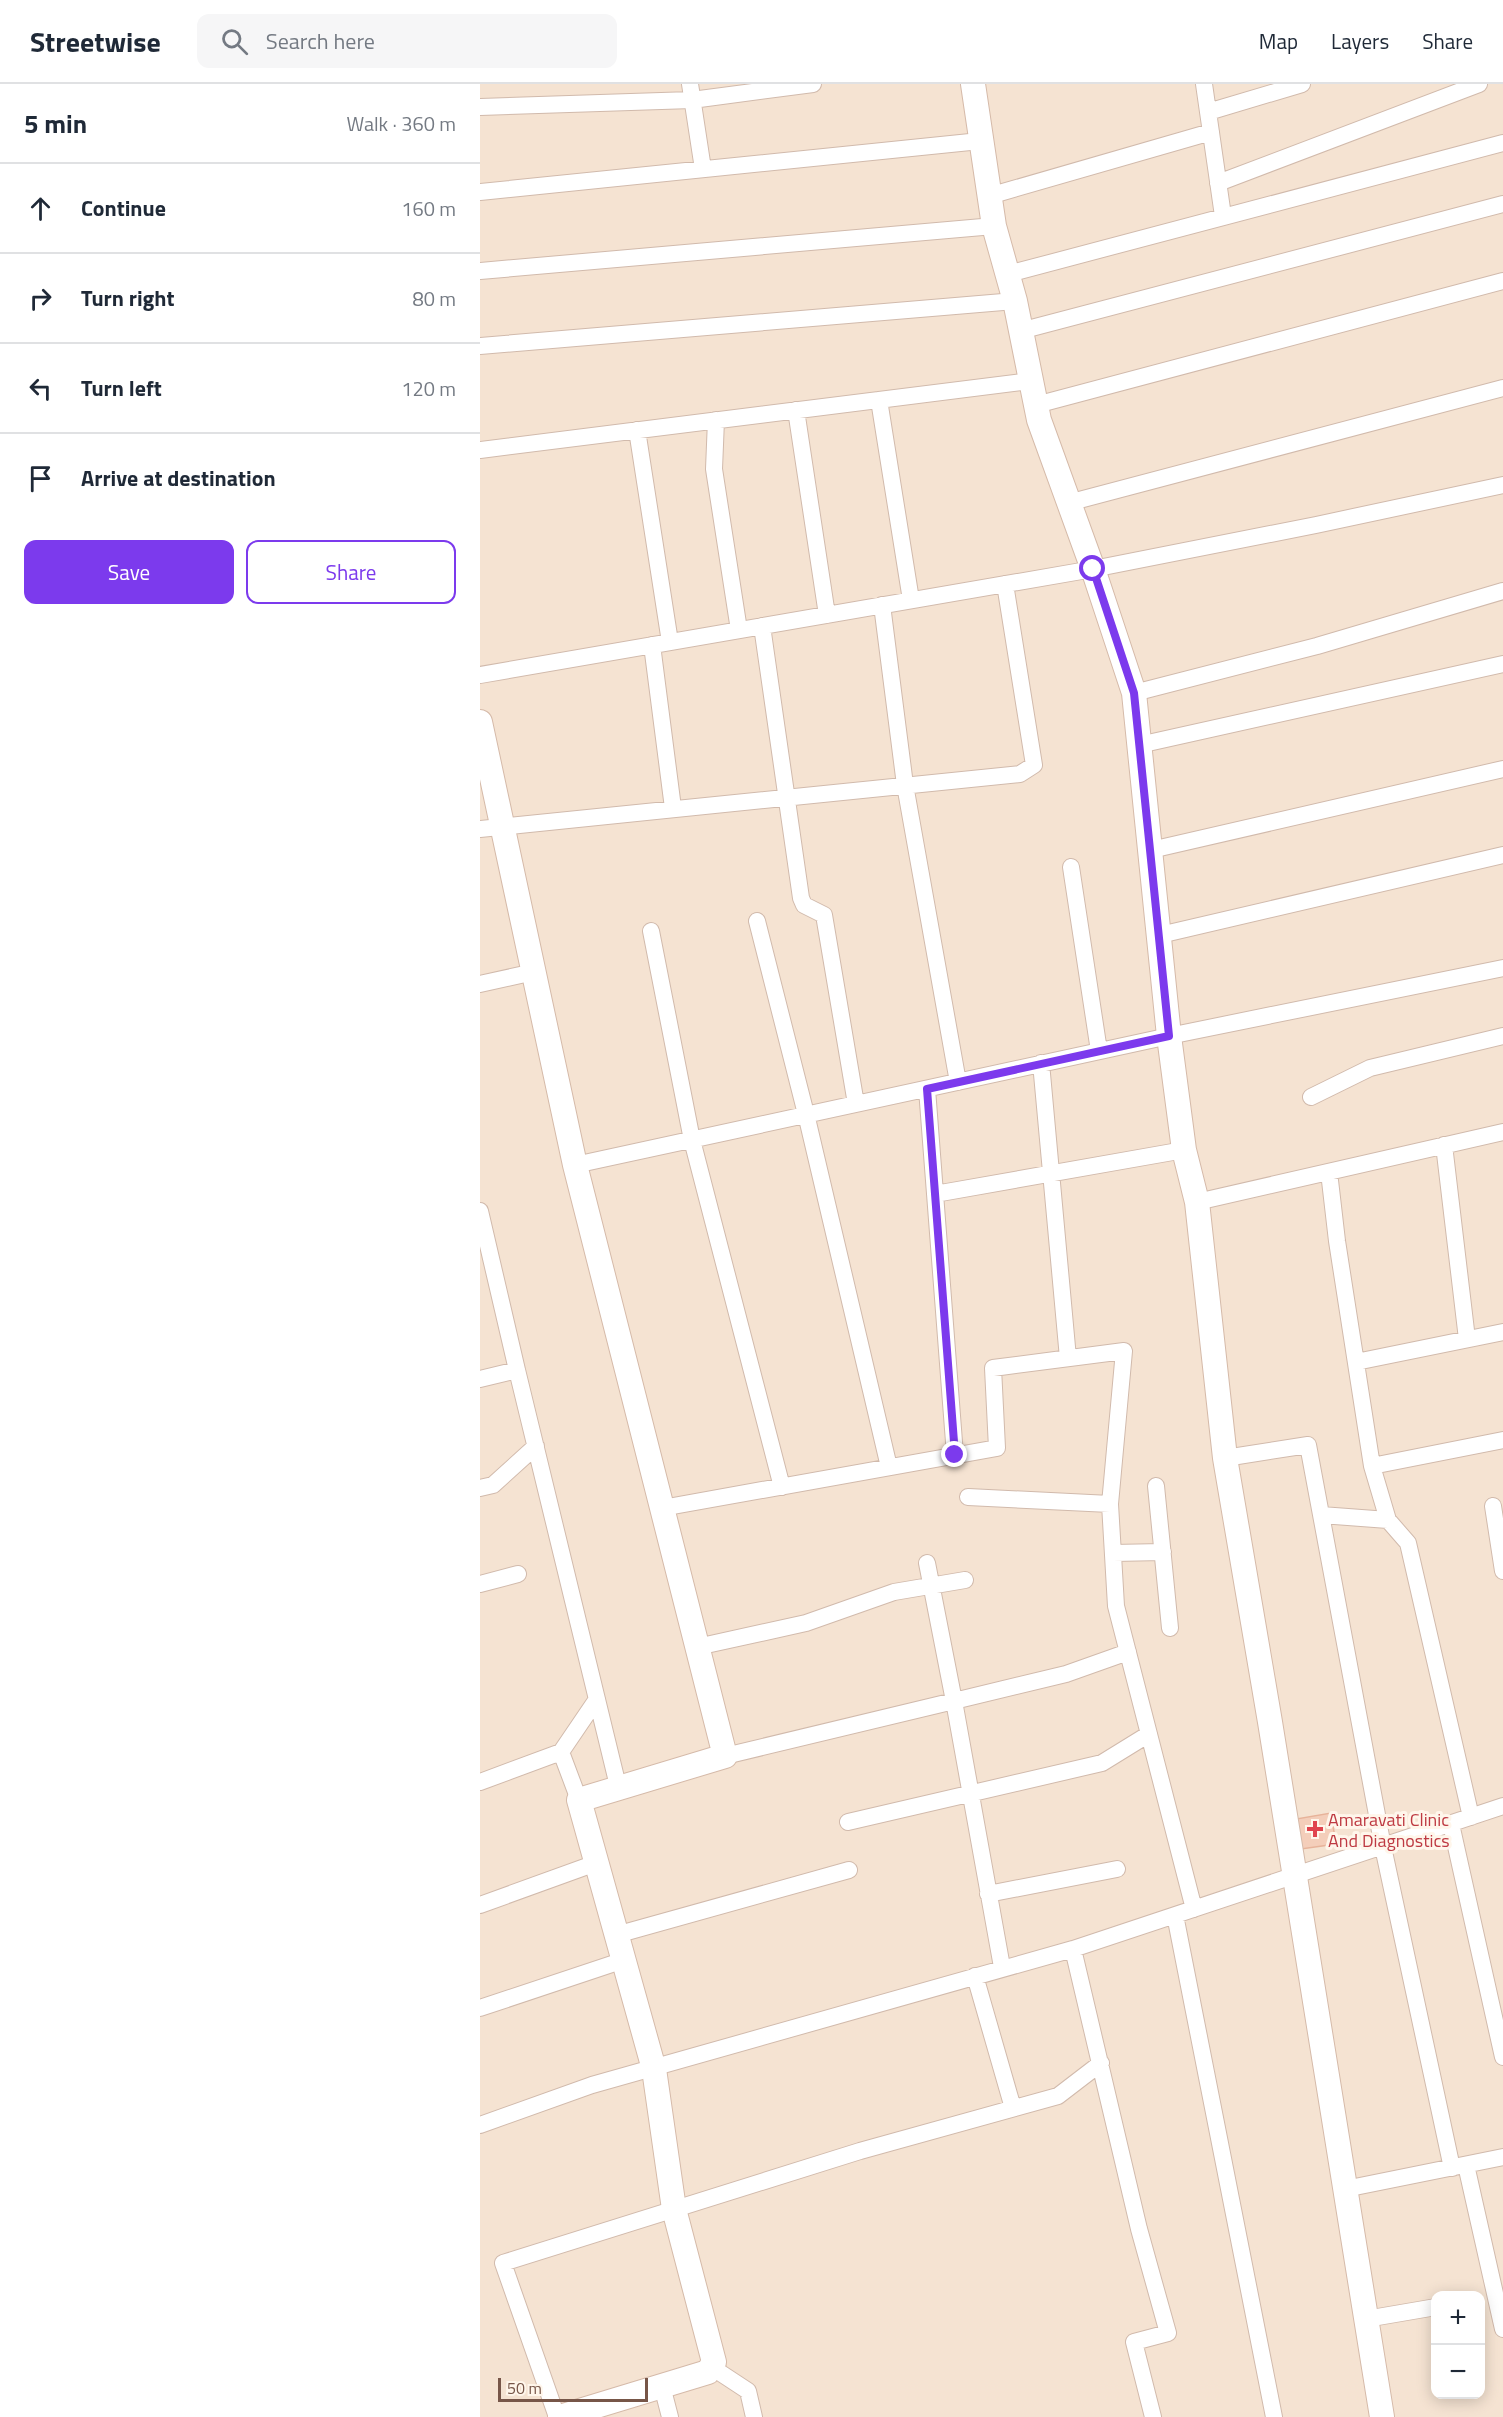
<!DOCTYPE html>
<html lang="en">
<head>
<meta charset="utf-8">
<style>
  body { margin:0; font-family:"Titillium Web",sans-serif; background:#f6f6f7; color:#1f2937 }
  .controls { position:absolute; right:18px; bottom:18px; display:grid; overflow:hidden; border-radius:12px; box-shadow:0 3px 15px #0003 }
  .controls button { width:54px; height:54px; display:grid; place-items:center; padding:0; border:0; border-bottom:2px solid #e0e1e3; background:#fff; color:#1f2937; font:30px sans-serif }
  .scale { position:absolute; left:18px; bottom:15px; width:150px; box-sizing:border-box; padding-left:6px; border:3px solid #775648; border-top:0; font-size:16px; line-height:21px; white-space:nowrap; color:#775648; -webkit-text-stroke:4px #fff6eb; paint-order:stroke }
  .stop { position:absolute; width:18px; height:18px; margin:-14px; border:4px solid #7c3aed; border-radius:50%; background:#fff }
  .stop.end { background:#7c3aed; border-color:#fff; box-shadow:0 2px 6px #0008 }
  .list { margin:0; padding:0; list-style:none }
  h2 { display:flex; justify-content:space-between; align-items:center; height:78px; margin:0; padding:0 24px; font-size:26px }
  h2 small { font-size:20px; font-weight:400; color:#747a83 }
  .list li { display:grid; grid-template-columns:39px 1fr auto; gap:18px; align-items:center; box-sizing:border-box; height:90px; padding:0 24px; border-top:2px solid #e0e1e3 }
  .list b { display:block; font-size:22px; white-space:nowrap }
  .list em { font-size:20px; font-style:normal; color:#747a83 }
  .actions { display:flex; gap:12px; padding:18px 24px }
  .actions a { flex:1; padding:14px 0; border:2px solid #7c3aed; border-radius:12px; text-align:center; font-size:21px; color:#7c3aed }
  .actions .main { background:#7c3aed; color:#fff }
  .icon { flex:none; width:33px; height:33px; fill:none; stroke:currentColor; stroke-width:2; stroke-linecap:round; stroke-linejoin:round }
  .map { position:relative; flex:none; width:1023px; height:2333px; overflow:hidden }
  header { display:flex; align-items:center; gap:36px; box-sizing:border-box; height:84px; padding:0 30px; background:#fff; border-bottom:2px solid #e0e1e3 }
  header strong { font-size:28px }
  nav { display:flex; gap:33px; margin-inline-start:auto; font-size:21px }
  .search { width:420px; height:54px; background:#f6f6f7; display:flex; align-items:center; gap:15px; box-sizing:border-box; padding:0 21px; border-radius:12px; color:#747a83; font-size:22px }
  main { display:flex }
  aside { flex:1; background:#fff }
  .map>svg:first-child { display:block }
  .residential { fill:#f5e3d2; fill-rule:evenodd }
  .building { fill:#f4ceba; stroke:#e7b39a; stroke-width:1.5 }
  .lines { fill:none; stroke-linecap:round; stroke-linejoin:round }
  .street-casing { stroke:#d1baac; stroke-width:18 }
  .secondary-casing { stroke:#d5baa9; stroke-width:26 }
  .street { stroke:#fff; stroke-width:16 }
  .secondary { stroke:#fff; stroke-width:24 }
  .route { stroke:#7c3aed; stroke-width:8 }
  .health-dot { fill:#e0444e; stroke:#fff6eb; stroke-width:2 }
  .labels { text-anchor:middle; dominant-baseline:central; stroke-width:6; stroke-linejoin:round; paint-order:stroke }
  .health-label { font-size:18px; fill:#be3a42; stroke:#fff6eb; text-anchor:start }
</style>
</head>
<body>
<header>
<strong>Streetwise</strong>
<div class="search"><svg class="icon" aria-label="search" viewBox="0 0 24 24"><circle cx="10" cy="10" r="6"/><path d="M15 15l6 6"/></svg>Search here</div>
<nav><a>Map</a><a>Layers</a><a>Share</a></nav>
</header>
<main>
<aside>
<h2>5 min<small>Walk · 360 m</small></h2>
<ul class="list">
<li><svg class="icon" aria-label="ahead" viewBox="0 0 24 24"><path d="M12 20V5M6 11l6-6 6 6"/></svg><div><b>Continue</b></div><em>160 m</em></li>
<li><svg class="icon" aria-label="right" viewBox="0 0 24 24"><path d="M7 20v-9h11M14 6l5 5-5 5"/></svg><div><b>Turn right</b></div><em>80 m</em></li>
<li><svg class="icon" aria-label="left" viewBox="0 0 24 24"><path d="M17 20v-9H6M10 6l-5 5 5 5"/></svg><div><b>Turn left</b></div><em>120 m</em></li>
<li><svg class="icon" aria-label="arrive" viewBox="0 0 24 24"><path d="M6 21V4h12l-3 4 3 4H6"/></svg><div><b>Arrive at destination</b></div></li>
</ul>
<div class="actions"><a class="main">Save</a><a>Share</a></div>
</aside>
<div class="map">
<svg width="1023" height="2333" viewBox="0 0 1023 2333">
  <rect width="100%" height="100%" fill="#fdf2e4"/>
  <path class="residential" d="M0 0H1023V2333H0ZM956 2212H1000V2310H956Z"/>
  <path class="building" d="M851 1729 856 1760 821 1765 816 1735Z"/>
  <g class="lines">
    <g class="street-casing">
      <path id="street" d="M210 0 223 85
        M724 0 743 132
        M0 23 212 16 333 0
        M728 28 822 0
        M738 99 999 0
        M0 108 500 57
        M509 112 731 48
        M0 187 514 142
        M528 190 1023 59
        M540 247 1023 120
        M0 262 535 217
        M399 316 431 516
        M556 321 1023 197
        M316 326 347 531
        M236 336 234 385 259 546
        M157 346 190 558
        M0 366 550 297
        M588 419 1023 304
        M402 521 425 701 478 998
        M282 542 321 814 324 821 344 831 376 1020
        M172 561 193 724
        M0 591 613 485 836 441 1023 401
        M654 609 837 562 1023 507
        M659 661 1023 580
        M0 745 540 690 554 681 525 500
        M671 766 1023 685
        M591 783 619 967
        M277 837 326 1030 409 1383
        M171 847 212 1056 302 1403
        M680 851 1023 771
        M0 900 54 888
        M561 979 588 1274
        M447 1005 475 1371
        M831 1013 890 984 1023 952
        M964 1061 987 1255
        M95 1081 689 952 1023 884
        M849 1088 857 1157 892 1382 908 1436 928 1459 991 1733
        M455 1110 704 1066
        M717 1118 1023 1048
        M0 1127 37 1286
        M876 1278 1023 1248
        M0 1295 37 1286 139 1706
        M745 1374 828 1361 903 1763 972 2084
        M892 1382 1023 1356
        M676 1402 690 1544
        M0 1404 13 1401 56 1362
        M488 1413 630 1420
        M1013 1422 1023 1487
        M182 1424 517 1364 513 1284 644 1267 630 1420 636 1522 714 1825
        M841 1431 908 1436
        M633 1469 683 1468
        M447 1479 474 1617 586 1590 648 1568
        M0 1500 38 1490
        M217 1563 326 1539 414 1508 485 1496
        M81 1668 117 1615
        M245 1672 474 1617 522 1883
        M0 1698 81 1668 99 1716
        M368 1738 622 1679 669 1650
        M971 1740 1023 1973
        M508 1810 637 1785
        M0 1821 116 1779
        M695 1831 794 2333
        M136 1851 369 1786
        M593 1865 659 2145 688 2249 654 2258 673 2333
        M495 1892 533 2024
        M0 1924 144 1876
        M0 2041 112 2001 593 1865 1023 1722
        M986 2081 1023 2245
        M865 2105 1023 2073
        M886 2235 956 2223
        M233 2284 268 2307 274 2333
        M182 2302 190 2333
        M77 2333 23 2179 380 2067 578 2012 621 1979"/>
    </g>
    <g class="secondary-casing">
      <path id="secondary" d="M493 0 514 142 535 217 559 336 613 485 654 609 689 952 704 1066 717 1118 745 1374 790 1638 902 2333
        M0 638 95 1081 245 1672 99 1716 174 1985 194 2125 234 2278 228 2288 80 2333"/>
    </g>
    <use href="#street" class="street"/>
    <use href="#secondary" class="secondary"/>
  </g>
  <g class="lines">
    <path class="route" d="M475 1371 447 1005 689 952 654 609 613 485"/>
  </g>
  <path class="health-dot" d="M832 1736h6v6h6v6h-6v6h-6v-6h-6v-6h6z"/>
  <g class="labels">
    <g class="health-label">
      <text x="848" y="1735">Amaravati Clinic<tspan x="848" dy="21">And Diagnostics</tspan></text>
    </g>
  </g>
</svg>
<div class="controls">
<button>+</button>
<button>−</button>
</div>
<div class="scale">50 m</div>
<div class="stop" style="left:613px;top:485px"></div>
<div class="stop end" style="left:475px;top:1371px"></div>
</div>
</main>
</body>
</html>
